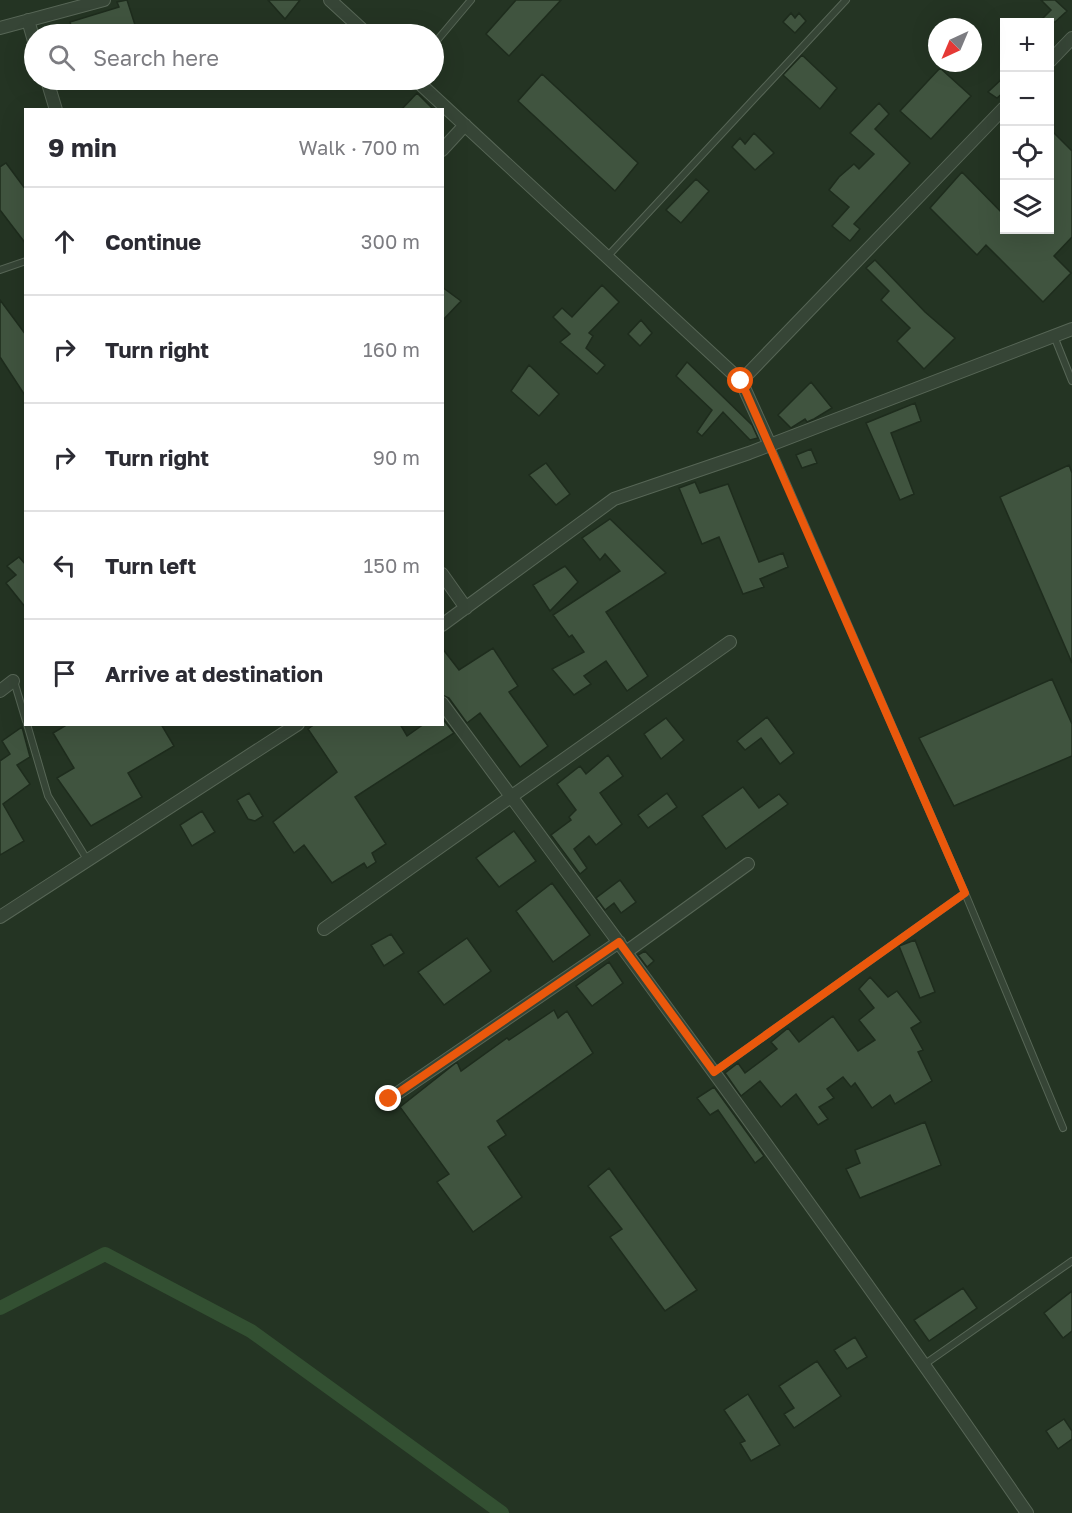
<!DOCTYPE html>
<html lang="en">
<head>
<meta charset="utf-8">
<style>
  body { margin:0; font-family:"Golos Text",sans-serif; background:#f7f7f7; color:#2b2b33 }
  .controls { position:absolute; right:18px; top:18px; display:grid; overflow:hidden; border-radius:0px; box-shadow:0 6px 24px #0002 }
  .controls button { width:54px; height:54px; display:grid; place-items:center; padding:0; border:0; border-bottom:2px solid #e1e1e2; background:#fff; color:#2b2b33; font:30px sans-serif }
  .compass { position:absolute; left:928px; top:18px; width:54px; height:54px; border-radius:50%; background:#fff; box-shadow:0 6px 24px #0002; rotate:224deg }
  .stop { position:absolute; width:18px; height:18px; margin:-14px; border:4px solid #ea580c; border-radius:50%; background:#fff }
  .stop.end { background:#ea580c; border-color:#fff; box-shadow:0 2px 6px #0008 }
  .list { margin:0; padding:0; list-style:none }
  h2 { display:flex; justify-content:space-between; align-items:center; height:78px; margin:0; padding:0 24px; font-size:26px }
  h2 small { font-size:20px; font-weight:400; color:#7c7c81 }
  .list li { display:grid; grid-template-columns:39px 1fr auto; gap:18px; align-items:center; box-sizing:border-box; height:108px; padding:0 24px; border-top:2px solid #e1e1e2 }
  .list b { display:block; font-size:22px; white-space:nowrap }
  .list em { font-size:20px; font-style:normal; color:#7c7c81 }
  .icon { flex:none; width:33px; height:33px; fill:none; stroke:currentColor; stroke-width:2; stroke-linecap:round; stroke-linejoin:round }
  .map { position:relative; flex:none; width:1072px; height:1513px; overflow:hidden }
  .search { position:absolute; background:#fff; box-shadow:0 6px 24px #0002; left:24px; top:24px; width:420px; height:66px; display:flex; align-items:center; gap:15px; box-sizing:border-box; padding:0 21px; border-radius:33px; color:#7c7c81; font-size:22px }
  .panel { position:absolute; background:#fff; box-shadow:0 6px 24px #0002; left:24px; top:108px; width:420px; height:618px; border-radius:0px }
  .map>svg:first-child { display:block }
  .lines { fill:none; stroke-linecap:round; stroke-linejoin:round }
  .canal { stroke:#335032; stroke-width:14 }
  .building { fill:#40543f; stroke:#1e2c1d; stroke-width:1.5 }
  .lane-casing { stroke:#576656; stroke-width:8 }
  .street-casing { stroke:#576656; stroke-width:14 }
  .lane { stroke:#364536; stroke-width:6 }
  .street { stroke:#364536; stroke-width:12 }
  .route { stroke:#ea580c; stroke-width:8 }
</style>
</head>
<body>
<div class="map">
<svg width="1072" height="1513" viewBox="0 0 1072 1513">
  <rect width="100%" height="100%" fill="#243423"/>
  <g class="lines">
    <path class="canal" d="M0 1308 105 1254 251 1331 502 1513"/>
  </g>
  <path class="building" d="M127 0 136 28 108 34H73L70 22 119 7 117 2Z
    M268 0H300L285 19Z
    M516 0H561L509 56 486 34Z
    M1041 0H1055L1067 11 1055 22H1039L1051 10Z
    M791 13 795 18 799 13 806 21 795 33 783 22Z
    M802 55 837 88 820 109 783 75Z
    M940 68 971 96 931 139 900 111Z
    M542 74 638 163 615 191 518 101Z
    M1005 76V91L997 98 988 92Z
    M417 93 434 110H401Z
    M879 103 889 114 875 129 910 163 854 224 860 229 850 241 832 226 849 207 829 190 839 177 854 164 859 169 874 154 850 133Z
    M1050 129 1072 151V237L1054 256 1071 273 1043 302 986 245 977 255 930 208 962 172 1005 216V230H1050Z
    M754 133 774 153 755 170 732 147 740 138 745 144Z
    M6 163 26 190V244L0 210V167Z
    M696 179 709 191 681 223 666 210Z
    M875 260 925 312 955 338 924 369 897 341 910 328 881 300 889 291 866 268Z
    M602 285 619 302 589 333 593 336 586 348 605 365 597 374 560 342 570 334 553 317 562 308 572 317Z
    M442 287 461 301 442 321Z
    M0 300 26 335V397L0 357Z
    M641 320 652 333 640 346 628 334Z
    M687 362 752 425 758 438 750 440 723 412 702 436 697 432 712 410 676 376Z
    M529 365 559 394 539 416 511 391Z
    M811 382 832 408 814 419 807 422 805 419 791 428 778 415Z
    M915 403 921 421 891 433 914 494 900 500 866 423Z
    M811 449 817 463 802 468 796 455Z
    M546 463 570 494 556 505 529 475Z
    M1069 465 1072 473V663L1000 497Z
    M695 482 700 493 728 484 759 562 783 553 788 567 760 579 764 587 743 594 719 537 702 544 679 488Z
    M610 519 666 573 606 612 648 676 627 691 606 661 584 676 591 684 574 695 552 669 584 652 572 635 569 637 553 615 620 571 605 554 600 560 582 538Z
    M19 557 26 565V608L6 583 16 575 7 566Z
    M565 566 578 582 550 611 533 585Z
    M442 648 459 670 493 648 518 686 509 692 548 746 520 767 480 713 467 723 449 698 442 695Z
    M1052 679 1072 724V756L954 806 919 738Z
    M767 717 794 753 780 764 761 738 745 750 737 741Z
    M442 718 454 733 355 797 386 844 372 853 376 862 367 868 364 863 332 883 304 845 294 853 273 822 337 772 308 729 315 724H400L407 736 424 724H442Z
    M666 718 684 740 661 759 644 734Z
    M68 724H161L174 746 128 773 142 797 91 826 57 778 74 768 53 733Z
    M22 727 30 757 17 765 30 784 3 804 24 841 0 855V761L10 754 2 741Z
    M608 755 623 776 600 793 622 824 596 845 589 836 574 849 587 868 580 874 551 835 571 820 569 817 576 810 557 784 580 766 586 774Z
    M743 787 759 808 779 794 788 804 726 849 702 816Z
    M249 793 263 816 255 821 248 819 237 800Z
    M667 793 677 807 648 828 638 815Z
    M202 811 215 832 192 846 180 825Z
    M514 831 536 861 499 887 476 858Z
    M620 880 636 902 621 913 614 903 605 910 596 898Z
    M552 883 590 935 553 962 516 911Z
    M391 934 404 953 384 966 371 945Z
    M467 938 491 971 444 1005 418 972Z
    M915 940 935 992 920 998 899 946Z
    M645 951 654 961 647 967 638 955Z
    M609 962 623 983 592 1006 576 986Z
    M870 977 888 997 897 991 921 1022 911 1028 923 1050 918 1052 932 1081 895 1104 890 1095 872 1108 855 1083 851 1087 843 1077 827 1089 834 1098 819 1107 828 1119 818 1125 796 1094 781 1107 760 1081 741 1096 725 1073 738 1063 745 1073 777 1049 771 1042 788 1028 799 1042 833 1016 858 1051 875 1040 859 1020 874 1008 859 989Z
    M554 1010 558 1018 567 1011 593 1053 497 1121 506 1135 488 1147 522 1197 473 1232 437 1182 449 1174 400 1107 457 1062 461 1071 507 1038 509 1040Z
    M714 1087 764 1156 755 1163 718 1110 710 1115 697 1098Z
    M925 1122 941 1165 860 1198 846 1169 860 1163 855 1150Z
    M609 1168 697 1290 665 1311 610 1237 622 1229 588 1186Z
    M963 1288 977 1308 929 1341 914 1320Z
    M1072 1291V1331L1063 1338 1044 1313Z
    M855 1337 867 1357 847 1369 834 1350Z
    M817 1361 841 1396 794 1428 784 1414 794 1408 779 1386Z
    M748 1394 780 1445 751 1461 740 1443 745 1441 724 1410Z
    M1064 1419 1072 1431V1439L1058 1449 1046 1431Z"/>
  <g class="lines">
    <g class="lane-casing">
      <path id="lane" d="M434 44 471 0
        M607 257 846 0
        M0 270 26 261
        M1054 336 1072 381
        M770 445 965 893 1063 1128
        M14 681 26 721
        M27 724 48 796 88 861
        M714 1072 965 893
        M925 1364 1072 1261"/>
    </g>
    <g class="street-casing">
      <path id="street" d="M330 0 367 34
        M28 20 34 41
        M0 28 104 0
        M1050 61 1072 38
        M47 80 56 110
        M416 80 741 381 1004 108
        M442 150 465 125
        M741 381 770 445
        M442 574 466 608
        M442 625 614 499 749 453 1072 329
        M0 691 13 681
        M442 703C640 971 839 1239 1027 1513
        M0 917 298 724
        M324 929 730 642
        M626 952 748 864
        M389 1099 619 942"/>
    </g>
    <use href="#lane" class="lane"/>
    <use href="#street" class="street"/>
  </g>
  <g class="lines">
    <path class="route" d="M389 1099 619 942 714 1072 965 893 741 381"/>
  </g>
</svg>
<div class="controls">
<button>+</button>
<button>−</button>
<button><svg class="icon" aria-label="locate" viewBox="0 0 24 24"><circle cx="12" cy="12" r="6"/><path d="M12 2v4M12 18v4M2 12h4M18 12h4"/></svg></button>
<button><svg class="icon" aria-label="layers" viewBox="0 0 24 24"><path d="M12 4l9 5-9 5-9-5zM3 14l9 5 9-5"/></svg></button>
</div>
<svg class="compass" viewBox="-18 -18 36 36"><path d="M0-13l5 13h-10z" fill="#e53935"/><path d="M0 13l5-13h-10z" fill="#7c7c81"/></svg>
<div class="stop" style="left:741px;top:381px"></div>
<div class="stop end" style="left:389px;top:1099px"></div>
<div class="search"><svg class="icon" aria-label="search" viewBox="0 0 24 24"><circle cx="10" cy="10" r="6"/><path d="M15 15l6 6"/></svg>Search here</div>
<section class="panel">
<h2>9 min<small>Walk · 700 m</small></h2>
<ul class="list">
<li><svg class="icon" aria-label="ahead" viewBox="0 0 24 24"><path d="M12 20V5M6 11l6-6 6 6"/></svg><div><b>Continue</b></div><em>300 m</em></li>
<li><svg class="icon" aria-label="right" viewBox="0 0 24 24"><path d="M7 20v-9h11M14 6l5 5-5 5"/></svg><div><b>Turn right</b></div><em>160 m</em></li>
<li><svg class="icon" aria-label="right" viewBox="0 0 24 24"><path d="M7 20v-9h11M14 6l5 5-5 5"/></svg><div><b>Turn right</b></div><em>90 m</em></li>
<li><svg class="icon" aria-label="left" viewBox="0 0 24 24"><path d="M17 20v-9H6M10 6l-5 5 5 5"/></svg><div><b>Turn left</b></div><em>150 m</em></li>
<li><svg class="icon" aria-label="arrive" viewBox="0 0 24 24"><path d="M6 21V4h12l-3 4 3 4H6"/></svg><div><b>Arrive at destination</b></div></li>
</ul>
</section>
</div>
</body>
</html>
